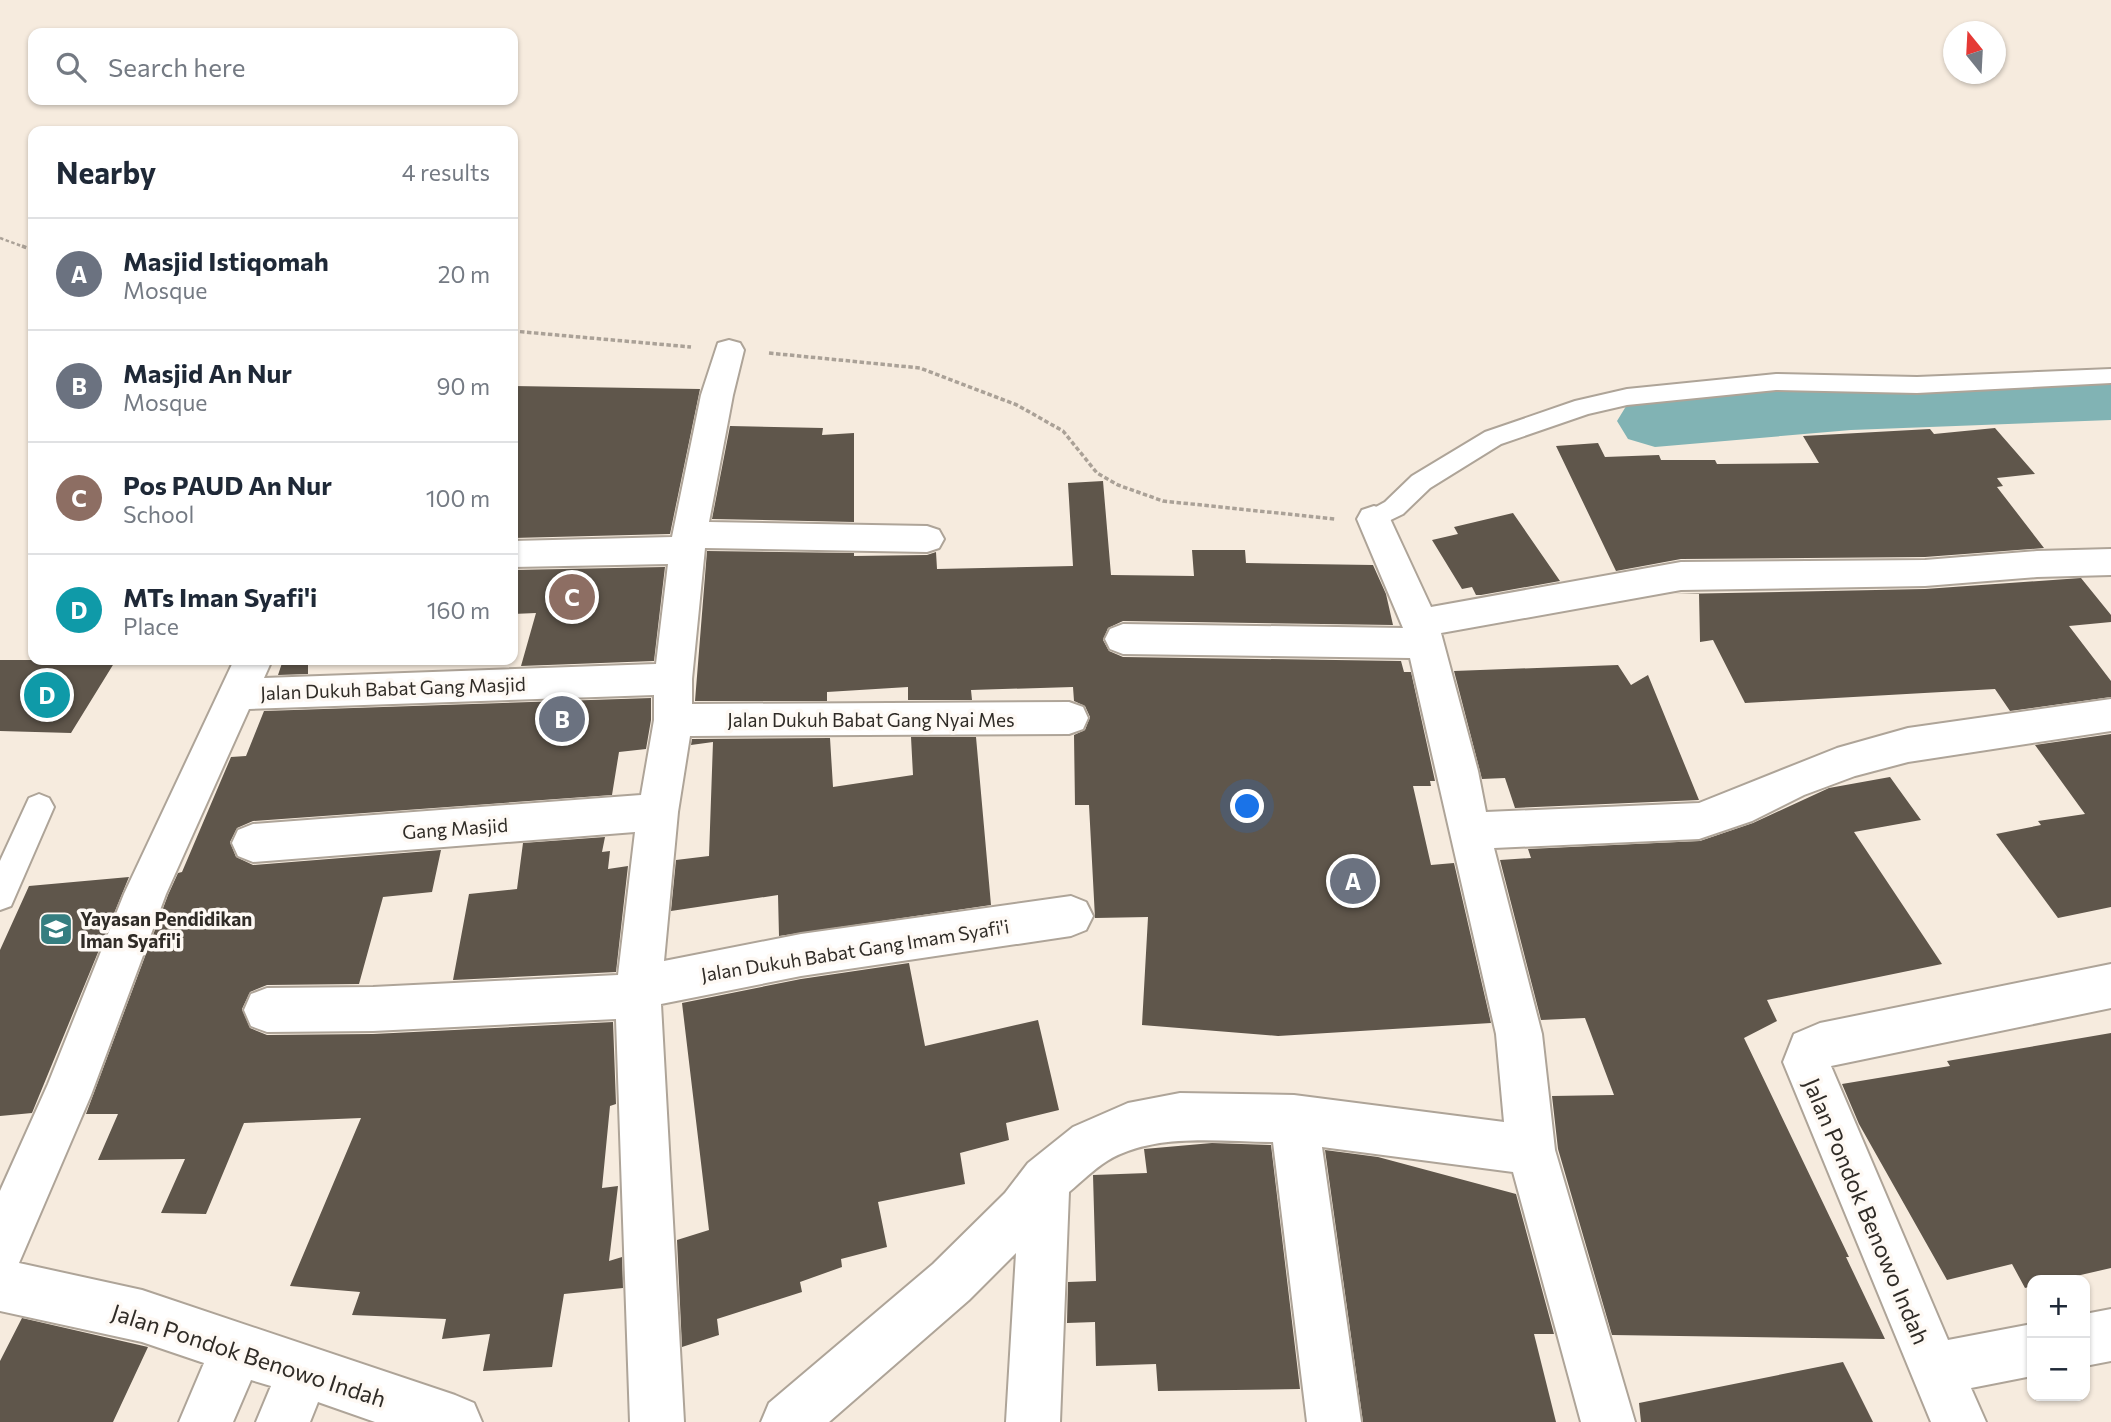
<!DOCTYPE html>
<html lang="en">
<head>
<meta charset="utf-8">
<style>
  body { margin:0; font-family:Commissioner,sans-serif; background:#f2f2f3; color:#1f2937 }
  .controls { position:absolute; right:21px; bottom:21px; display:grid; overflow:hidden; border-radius:14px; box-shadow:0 2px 5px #0004 }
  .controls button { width:63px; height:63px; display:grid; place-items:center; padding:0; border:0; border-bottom:2px solid #e0e1e3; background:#fff; color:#1f2937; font:35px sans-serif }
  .compass { position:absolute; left:1943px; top:21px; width:63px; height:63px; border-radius:50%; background:#fff; box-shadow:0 2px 5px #0004; rotate:342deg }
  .you { position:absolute; left:1248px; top:807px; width:24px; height:24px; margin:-18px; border:5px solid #fff; border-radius:50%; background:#1a73e8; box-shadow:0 0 0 10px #1a73e833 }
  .badge { display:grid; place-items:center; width:46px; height:46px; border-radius:50%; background:#357e80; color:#fff; font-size:23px; font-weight:700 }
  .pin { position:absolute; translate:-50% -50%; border:4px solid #fff; box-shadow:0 2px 7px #0006 }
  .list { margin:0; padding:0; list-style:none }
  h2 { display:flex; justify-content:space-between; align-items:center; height:91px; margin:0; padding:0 28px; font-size:30px }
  h2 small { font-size:23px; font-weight:400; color:#747a83 }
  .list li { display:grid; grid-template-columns:46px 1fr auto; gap:21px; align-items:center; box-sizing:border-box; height:112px; padding:0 28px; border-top:2px solid #e0e1e3 }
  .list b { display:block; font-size:26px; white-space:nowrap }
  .list p { margin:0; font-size:23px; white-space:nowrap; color:#747a83 }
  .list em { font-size:23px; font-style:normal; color:#747a83 }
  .icon { flex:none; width:38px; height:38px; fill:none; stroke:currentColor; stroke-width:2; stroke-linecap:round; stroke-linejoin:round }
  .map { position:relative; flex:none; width:2111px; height:1422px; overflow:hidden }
  .search { position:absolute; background:#fff; box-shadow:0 2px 5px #0004; left:28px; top:28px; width:490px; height:77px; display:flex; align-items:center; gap:18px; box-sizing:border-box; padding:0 24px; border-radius:14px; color:#747a83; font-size:26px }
  .panel { position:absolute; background:#fff; box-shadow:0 2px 5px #0004; left:28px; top:126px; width:490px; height:539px; border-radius:14px }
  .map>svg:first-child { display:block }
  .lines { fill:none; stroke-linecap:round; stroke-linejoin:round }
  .river { fill:#81b3b4; fill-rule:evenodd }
  .building { fill:#5f564b }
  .service-casing { stroke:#aea498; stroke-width:4 }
  .minor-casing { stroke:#aea498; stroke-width:4 }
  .path-far1 { stroke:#aaa197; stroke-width:2.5; stroke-dasharray:3.5 2.5; stroke-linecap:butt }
  .path { stroke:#aaa197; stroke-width:3.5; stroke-dasharray:4.5 2.5; stroke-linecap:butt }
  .service { fill:#fff; fill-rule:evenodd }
  .minor { fill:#fff; fill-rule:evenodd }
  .labels { text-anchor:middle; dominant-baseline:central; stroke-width:7; stroke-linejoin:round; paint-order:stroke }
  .street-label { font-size:19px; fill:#302c27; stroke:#fef9f4 }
  .poi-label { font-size:19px; font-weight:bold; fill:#302c27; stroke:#fef9f4; text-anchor:start }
  .near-street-label { font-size:23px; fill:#302c27; stroke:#fef9f4 }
</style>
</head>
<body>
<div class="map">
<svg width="2111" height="1422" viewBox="0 0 2111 1422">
  <rect width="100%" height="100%" fill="#f6ebde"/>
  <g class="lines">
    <path class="river" d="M2111 370V420L1851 430 1655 447 1628 439 1617 421 1628 403 1655 395 1851 380Z"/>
  </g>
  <path class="building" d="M513 386 700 389 670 534 513 538Z
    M730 426 823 428 822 435 854 433V522L712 519Z
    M1995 428 2035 474 1997 478 2003 486 1997 487 2044 548 1925 557 1681 559 1616 571 1556 446 1598 443 1605 457 1659 455 1661 460H1715L1717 464 1819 463 1803 436 1930 429 1934 434Z
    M1103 481 1111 575 1194 576 1192 550H1245L1246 563 1373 565 1386 594 1393 625 1123 621 1108 628 1103 640 1109 651 1123 657 1401 661 1404 672H1411L1435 781H1430L1431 786H1413L1431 865 1454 863 1491 1023 1278 1036 1142 1025 1148 917 1095 918 1089 805H1075L1074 735 1085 730 1090 717 1085 706 1074 701 1073 687 971 690 972 700H908V687L827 692V701H695L707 551 854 553V556L927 555 936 552 937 569 1073 566 1068 483Z
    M1513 513 1560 581 1481 595H1476L1472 587 1462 589 1432 540 1458 534 1454 527Z
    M665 567 654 661 521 666 536 613 513 614V570Z
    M2081 578 2111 615V622L2069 626 2111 681V697L2010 711 1995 689 1745 703 1713 640 1700 642 1699 594H1674L1925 589Z
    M0 660H116L71 733 0 731Z
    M283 660H308V674L278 675Z
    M1618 665 1631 685 1648 675 1699 800 1515 808 1505 778 1482 779 1454 671Z
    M651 698V720L646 749 619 752 612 795 253 821 237 828 230 842 236 857 253 865 441 850 432 892 383 897 359 984 267 985 250 992 242 1009 250 1028 267 1035 373 1034 613 1022 616 1104 610 1106 602 1188 618 1186 609 1261 622 1257 623 1288 564 1294 552 1367 483 1371 490 1334 442 1339 446 1319 352 1315 360 1292 290 1286 361 1118 244 1123 206 1214 161 1213 185 1159 98 1160 118 1114H86L168 895 178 873 182 872 231 757 246 756 264 711Z
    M2111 734V907L2058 918 1996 834 2041 825 2038 821 2085 814 2035 745Z
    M911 737H976L991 905 779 936 778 895 671 911 676 860 709 856 713 742 691 745 692 739 830 738 833 787 913 775Z
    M1890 777 1921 820 1854 832 1942 964 1767 1000 1777 1021 1744 1038 1849 1257H1846L1885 1339 1612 1335 1558 1149 1552 1096 1614 1095 1585 1018 1541 1020 1500 860 1531 858 1528 849 1700 841 1753 823 1829 788Z
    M605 837 602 852 610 851 608 869 628 866 616 972 453 980 469 894 517 889 523 843Z
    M129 877 32 1113 0 1116V950L29 886Z
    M909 963 925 1046 1038 1020 1059 1110 1006 1123 1009 1140 960 1153 965 1184 878 1202 887 1247 841 1259 842 1267 800 1282 802 1292 717 1319 719 1335 682 1347 677 1240 709 1230 682 1003 801 979Z
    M2111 1033V1268L2059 1280H2032V1286L2025 1288 2012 1264 1947 1280 1859 1124 1842 1084 1950 1066 1947 1061Z
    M1212 1143 1271 1145 1300 1389 1158 1391 1156 1364 1096 1366 1095 1322 1067 1323 1068 1282 1096 1281 1093 1175 1147 1173 1144 1149Z
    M1325 1150 1378 1157 1516 1194 1554 1334H1534L1556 1422H1363Z
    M22 1318 148 1347 113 1422H0V1361Z
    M1843 1362 1873 1422H1641L1639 1403Z"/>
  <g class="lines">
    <g class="service-casing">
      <path id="service" d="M2111 369V383L1917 393 1776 390 1627 405 1588 414 1501 444 1430 488 1403 514 1374 528 1365 525 1362 519 1365 513 1385 502 1412 476 1485 432 1575 401 1627 389 1776 374 1917 377Z
        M39 794 49 798 54 807 11 906 0 910V861L29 798Z"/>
    </g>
    <g class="minor-casing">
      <path id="minor" d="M729 340 740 343 744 350 733 395 709 522 927 526 939 530 944 539 939 548 927 552 705 548 692 679V704L1069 702 1083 707 1088 718 1083 729 1069 734 690 736 678 812 664 961 801 934 1071 896 1086 902 1093 916 1086 930 1071 936 801 976 661 1004 684 1422H630L616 1019 373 1031 267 1032 251 1026 244 1010 251 994 267 988 373 987 618 975 635 832 253 862 238 856 232 843 238 830 253 824 641 795 654 720V695L249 709 166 894 91 1095 19 1263 142 1290 455 1395 474 1403 482 1422H375L318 1402 310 1422H256L271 1386 251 1380 233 1422H179L204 1363 142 1342 0 1311V1191L48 1084 124 894 234 660H272L264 678 656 664 668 564 513 567V541L672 537 701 395 718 343Z
        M1374 506 1386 510 1431 607 1681 562 1925 560 2037 551 2111 549V575L2037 577 1925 586 1681 590 1441 633 1478 771 1486 812 1699 803 1837 748 1908 728 2111 699V731L1908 762 1855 776 1804 795 1752 821 1699 839 1494 848 1542 1034 1555 1150 1635 1422H1581L1513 1172 1322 1147 1361 1422H1307L1273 1142C1220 1142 1155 1132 1107 1161 1094 1169 1081 1182 1069 1192L1060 1422H1006L1016 1253 969 1300 829 1422H761L769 1403 933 1264 1005 1193 1028 1163 1073 1127 1128 1103 1180 1093 1294 1095 1504 1122 1496 1034 1410 658 1123 654 1110 649 1105 639 1110 629 1123 624 1403 628 1357 519 1362 510Z
        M2111 964V1008L1831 1066 1948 1340 2032 1324V1376L1971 1388 1986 1422H1931L1783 1062 1794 1034 1820 1023Z
        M2111 1309V1361L2085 1366V1314Z"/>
    </g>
    <path class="path-far1" d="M0 238 27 248"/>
    <path class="path" d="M22 246 33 250
      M513 331 691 347
      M769 353 920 368 1017 405 1063 431 1097 473 1118 485 1163 501 1335 519"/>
    <use href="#service" class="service"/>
    <use href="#minor" class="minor"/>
  </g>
  <defs>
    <g id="school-square" transform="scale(1.75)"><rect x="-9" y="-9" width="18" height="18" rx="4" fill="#357e80" stroke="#fef9f4"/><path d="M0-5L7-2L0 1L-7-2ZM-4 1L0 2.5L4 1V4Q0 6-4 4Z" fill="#fff"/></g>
  </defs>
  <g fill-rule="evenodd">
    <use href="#school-square" x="56" y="929"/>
  </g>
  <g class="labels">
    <g class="street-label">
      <text transform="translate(393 688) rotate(-2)">Jalan Dukuh Babat Gang Masjid</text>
      <text x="871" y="719">Jalan Dukuh Babat Gang Nyai Mes</text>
      <text transform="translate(455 828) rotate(-4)">Gang Masjid</text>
      <text transform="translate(855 950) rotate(-9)">Jalan Dukuh Babat Gang Imam Syafi'i</text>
    </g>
    <g class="poi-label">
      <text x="80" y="918">Yayasan Pendidikan<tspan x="80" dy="22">Iman Syafi'i</tspan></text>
    </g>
    <g class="near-street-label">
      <text transform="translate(1867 1211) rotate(67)">Jalan Pondok Benowo Indah</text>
      <text transform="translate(249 1355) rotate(18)">Jalan Pondok Benowo Indah</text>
    </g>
  </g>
</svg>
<div class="controls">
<button>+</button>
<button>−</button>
</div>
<svg class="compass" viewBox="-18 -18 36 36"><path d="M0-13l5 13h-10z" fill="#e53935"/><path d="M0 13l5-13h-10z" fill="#747a83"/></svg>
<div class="you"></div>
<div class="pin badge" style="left:1353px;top:881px;background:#6b7280">A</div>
<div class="pin badge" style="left:562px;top:719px;background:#6b7280">B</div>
<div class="pin badge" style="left:572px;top:597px;background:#8d6e63">C</div>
<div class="pin badge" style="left:47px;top:695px;background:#0f9aa8">D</div>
<div class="search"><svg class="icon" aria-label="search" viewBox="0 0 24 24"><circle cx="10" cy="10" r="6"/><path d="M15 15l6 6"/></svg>Search here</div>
<section class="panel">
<h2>Nearby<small>4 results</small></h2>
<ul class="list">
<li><span class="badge" style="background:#6b7280">A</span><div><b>Masjid Istiqomah</b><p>Mosque</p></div><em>20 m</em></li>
<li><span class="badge" style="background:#6b7280">B</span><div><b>Masjid An Nur</b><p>Mosque</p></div><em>90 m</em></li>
<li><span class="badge" style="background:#8d6e63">C</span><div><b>Pos PAUD An Nur</b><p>School</p></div><em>100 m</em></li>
<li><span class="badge" style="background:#0f9aa8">D</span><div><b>MTs Iman Syafi'i</b><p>Place</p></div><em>160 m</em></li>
</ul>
</section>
</div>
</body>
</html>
